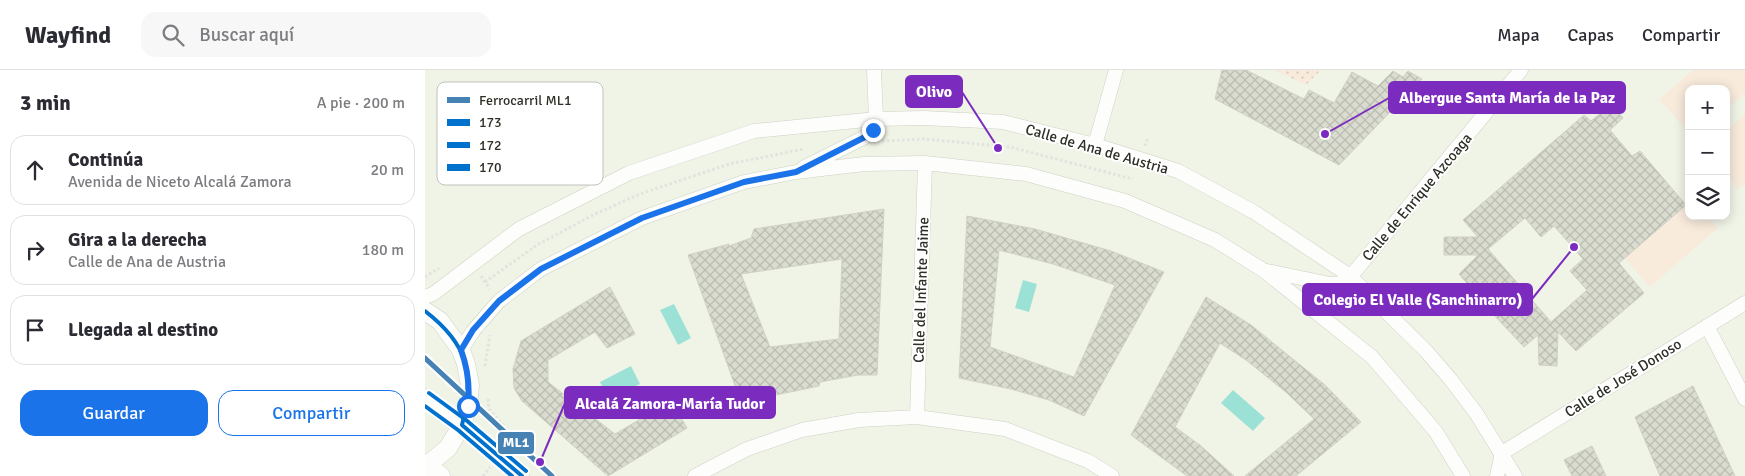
<!DOCTYPE html>
<html lang="es">
<head>
<meta charset="utf-8">
<style>
  body { margin:0; font-family:Signika,sans-serif; background:#f7f7f7; color:#2b2b33 }
  .controls { position:absolute; right:15px; top:15px; display:grid; overflow:hidden; border-radius:10px; box-shadow:0 2px 12px #0003 }
  .controls button { width:45px; height:45px; display:grid; place-items:center; padding:0; border:0; border-bottom:1px solid #e1e1e2; background:#fff; color:#2b2b33; font:25px sans-serif }
  .stop { position:absolute; width:15px; height:15px; margin:-11px; border:4px solid #1a73e8; border-radius:50%; background:#fff }
  .stop.end { background:#1a73e8; border-color:#fff; box-shadow:0 1px 5px #0008 }
  .list { margin:0; padding:0; list-style:none }
  h2 { display:flex; justify-content:space-between; align-items:center; height:65px; margin:0; padding:0 20px; font-size:21px }
  h2 small { font-size:16px; font-weight:400; color:#7c7c81 }
  .list li { display:grid; grid-template-columns:32px 1fr auto; gap:15px; align-items:center; box-sizing:border-box; height:70px; margin:0 10px 10px; padding:0 10px; border:1px solid #e1e1e2; border-radius:15px }
  .list b { display:block; font-size:19px; white-space:nowrap }
  .list p { margin:0; font-size:16px; white-space:nowrap; color:#7c7c81 }
  .list em { font-size:16px; font-style:normal; color:#7c7c81 }
  .actions { display:flex; gap:10px; padding:15px 20px }
  .actions a { flex:1; padding:11px 0; border:1px solid #1a73e8; border-radius:15px; text-align:center; font-size:18px; color:#1a73e8 }
  .actions .main { background:#1a73e8; color:#fff }
  .icon { flex:none; width:28px; height:28px; fill:none; stroke:currentColor; stroke-width:2; stroke-linecap:round; stroke-linejoin:round }
  .map { position:relative; flex:none; width:1320px; height:406px; overflow:hidden }
  header { display:flex; align-items:center; gap:30px; box-sizing:border-box; height:70px; padding:0 25px; background:#fff; border-bottom:1px solid #e1e1e2 }
  header strong { font-size:24px }
  nav { display:flex; gap:28px; margin-inline-start:auto; font-size:18px }
  .search { width:350px; height:45px; background:#f7f7f7; display:flex; align-items:center; gap:12px; box-sizing:border-box; padding:0 18px; border-radius:15px; color:#7c7c81; font-size:19px }
  main { display:flex }
  aside { flex:1; background:#fff }
  .map>svg:first-child { display:block }
  .grass { fill:url(#grass-dots) }
  .pitch { fill:#f8ebdc }
  .water { fill:#9ce1d6 }
  .building { fill:url(#building-cross-hatch); stroke:#d0d0c5; fill-rule:evenodd }
  .lines { fill:none; stroke-linecap:round; stroke-linejoin:round }
  .minor-casing { stroke:#cdd1c5; stroke-width:15 }
  .tertiary-casing { stroke:#cdd1c5; stroke-width:19 }
  .path { stroke:#e2e3df; stroke-width:3; stroke-dasharray:2.5 2.5; stroke-linecap:butt }
  .minor { stroke:#fdfdfb; stroke-width:14 }
  .tertiary { stroke:#fdfdfb; stroke-width:18 }
  .bus-1-casing { stroke:#fff; stroke-width:8 }
  .bus-2-casing { stroke:#fff; stroke-width:8 }
  .bus-3-casing { stroke:#fff; stroke-width:8 }
  .bus-1 { stroke:#0072ce; stroke-width:4 }
  .bus-2 { stroke:#0072ce; stroke-width:4 }
  .bus-3 { stroke:#0072ce; stroke-width:4 }
  .rail-1-casing { stroke:#fff; stroke-width:9 }
  .rail-1 { stroke:#4682b4; stroke-width:5 }
  .route { stroke:#1a73e8; stroke-width:6 }
  .labels { text-anchor:middle; dominant-baseline:central; stroke-width:4; stroke-linejoin:round; paint-order:stroke }
  .street-label { font-size:15px; fill:#2d3026; stroke:#fff }
  .key { fill:#fff; stroke:#c0c1be; stroke-width:1 }
  .key-label { font-size:14px; fill:#2d3026 }
  .leader { fill:none; stroke:#7b2cbf; stroke-width:2 }
  .callout-dot { fill:#7b2cbf; stroke:#fff; stroke-width:2 }
  .callout { fill:#7b2cbf; stroke:#7b2cbf; stroke-width:2 }
  .callout-label { font-size:16px; text-anchor:middle; font-weight:bold; fill:#fff }
  .line-badge { stroke:#fff; stroke-width:2 }
  .badge-label { font-size:14px; text-anchor:middle; font-weight:bold; fill:#fff }
</style>
</head>
<body>
<header>
<strong>Wayfind</strong>
<div class="search"><svg class="icon" aria-label="search" viewBox="0 0 24 24"><circle cx="10" cy="10" r="6"/><path d="M15 15l6 6"/></svg>Buscar aquí</div>
<nav><a>Mapa</a><a>Capas</a><a>Compartir</a></nav>
</header>
<main>
<aside>
<h2>3 min<small>A pie · 200 m</small></h2>
<ul class="list">
<li><svg class="icon" aria-label="ahead" viewBox="0 0 24 24"><path d="M12 20V5M6 11l6-6 6 6"/></svg><div><b>Continúa</b><p>Avenida de Niceto Alcalá Zamora</p></div><em>20 m</em></li>
<li><svg class="icon" aria-label="right" viewBox="0 0 24 24"><path d="M7 20v-9h11M14 6l5 5-5 5"/></svg><div><b>Gira a la derecha</b><p>Calle de Ana de Austria</p></div><em>180 m</em></li>
<li><svg class="icon" aria-label="arrive" viewBox="0 0 24 24"><path d="M6 21V4h12l-3 4 3 4H6"/></svg><div><b>Llegada al destino</b></div></li>
</ul>
<div class="actions"><a class="main">Guardar</a><a>Compartir</a></div>
</aside>
<div class="map">
<svg width="1320" height="406" viewBox="0 0 1320 406">
  <defs>
    <pattern id="grass-dots" width="8" height="8" patternUnits="userSpaceOnUse" patternTransform="scale(1.25)"><rect width="8" height="8" fill="#f8ebdc"/><path d="M2 2h.1M6 6h.1" fill="none" stroke="#d5cabd" stroke-width="1.8" stroke-linecap="round"/></pattern>
    <pattern id="building-cross-hatch" width="8" height="8" patternUnits="userSpaceOnUse" patternTransform="scale(1.25)"><rect width="8" height="8" fill="#dbdcd0"/><path d="M0 0l8 8M0 8l8-8" fill="none" stroke="#bcbdb2"/></pattern>
  </defs>
  <rect width="100%" height="100%" fill="#f0f4e6"/>
  <path class="grass" d="M849 0H896L881 15Z"/>
  <path class="pitch" d="M1268 0H1320V24L1301 40V19H1264V63L1234 29Z
    M1320 44V114L1313 119 1301 106V61Z
    M1264 133V146H1282L1293 158 1225 217 1200 188Z"/>
  <path class="water" d="M598 210 612 214 604 242 590 238Z
    M249 234 266 268 253 275 235 240Z
    M206 296 215 314 184 329 175 312Z
    M808 320 840 348 828 361 796 333Z"/>
  <path class="building" d="M797 0H821L879 29 884 20 909 33 927 2 953 16 968 1 978 7 983 1 997 9 914 95 790 29Z
    M1186 35 1198 48 1185 60 1207 86 1215 81 1261 135 1194 193 1219 223 1151 281 1133 262 1132 296 1114 295 1113 265 1099 277 1068 244 1057 241 1058 231 1034 204 1053 185H1019V167H1053L1038 150 1159 45 1166 51ZM1100 148 1116 167 1129 156 1158 189 1145 201 1162 220 1126 252 1063 179Z
    M459 139 452 305H433L395 312 394 316 346 326 317 335 263 185 304 174V176L326 168 329 159ZM417 189 414 269 345 277 316 204Z
    M542 146 610 159 686 181 739 202 659 346 624 330 586 319 534 308ZM574 180 628 194 690 215 649 307 565 277Z
    M185 217 210 264 182 278 170 262 123 290V312L190 364 246 331 262 358 183 406 97 331 89 318 88 299 96 271Z
    M781 227 826 255 900 315 936 352 871 406H820L889 349 862 323 821 290 795 273 750 357 776 376 809 406H762L706 365Z
    M1268 316 1310 406H1235L1210 347Z
    M1167 376 1181 406H1147L1139 390Z"/>
  <g class="lines">
    <g class="minor-casing">
      <path id="minor" d="M670 75 691 0
        M378 98 440 67 448 60 451 49 449 0
        M842 201 905 214H914L925 206 931 200 1096 0
        M0 227 8 224 94 159 204 103 329 61 451 49 499 48 578 52 670 75 753 101 829 142 925 206 1002 282 1026 310 1051 343 1090 406
        M1282 256 1320 329
        M36 280 48 261 74 231 116 199 217 148 319 112 371 102 439 94 500 93 601 104 700 131 790 170 838 200 947 287 1011 362 1038 406
        M492 347 500 93
        M37 355 97 406
        M270 406 322 379 377 360 434 350 492 347 580 359 663 391 687 406
        M1072 406 1077 383 1320 233"/>
    </g>
    <g class="tertiary-casing">
      <path id="tertiary" d="M0 241 15 251 36 280 41 294 45 315 43 336 37 355 23 378 0 397
        M0 328 37 355
        M0 393 16 406"/>
    </g>
    <path class="path" d="M457 71 499 69 585 77 708 109
      M720 76 723 68
      M56 206 65 219
      M0 207 14 198
      M60 212 112 175 168 145 215 124 304 94 379 79
      M60 296 65 265
      M63 329 64 339 88 366 82 374
      M58 406 65 397"/>
    <use href="#minor" class="minor"/>
    <use href="#tertiary" class="tertiary"/>
    <g class="bus-1-casing">
      <path id="bus-1" d="M0 241C43 274 50 303 37 355L97 406"/>
    </g>
    <g class="bus-2-casing">
      <path id="bus-2" d="M0 336 33 360 87 406"/>
    </g>
    <g class="bus-3-casing">
      <path id="bus-3" d="M4 323 41 350 101 401"/>
    </g>
    <use href="#bus-1" class="bus-1"/>
    <use href="#bus-2" class="bus-2"/>
    <use href="#bus-3" class="bus-3"/>
    <g class="rail-1-casing">
      <path id="rail-1" d="M0 288 127 406"/>
    </g>
    <use href="#rail-1" class="rail-1"/>
  </g>
  <g class="lines">
    <path class="route" d="M43 336C45 316 43 299 36 280L48 260 74 231 116 199 217 148 319 112 371 102 440 67 448 60"/>
  </g>
  <g class="labels">
    <g class="street-label">
      <text transform="translate(672 79) rotate(16)">Calle de Ana de Austria</text>
      <text transform="translate(992 127) rotate(-50)">Calle de Enrique Azcoaga</text>
      <text transform="translate(496 220) rotate(-88)">Calle del Infante Jaime</text>
      <text transform="translate(1198 308) rotate(-32)">Calle de José Donoso</text>
    </g>
  </g>
  <rect x="12" y="12" width="166" height="103" rx="8" class="key"/>
  <rect x="22" y="27" width="23" height="6" fill="#4682b4"/>
  <rect x="22" y="49" width="23" height="7" fill="#0072ce"/>
  <rect x="22" y="72" width="23" height="6" fill="#0072ce"/>
  <rect x="22" y="94" width="23" height="7" fill="#0072ce"/>
  <g class="key-label">
    <text x="54" y="35">Ferrocarril ML1</text>
    <text x="54" y="57">173</text>
    <text x="54" y="80">172</text>
    <text x="54" y="102">170</text>
  </g>
  <path class="leader" d="M573 78L537 22M900 64L964 28M1149 177L1107 229M115 392L140 333"/>
  <g class="callout-dot">
    <circle cx="573" cy="78" r="5"/>
    <circle cx="900" cy="64" r="5"/>
    <circle cx="1149" cy="177" r="5"/>
    <circle cx="115" cy="392" r="5"/>
  </g>
  <g class="callout">
    <rect x="481" y="6" width="56" height="31" rx="5"/>
    <rect x="964" y="12" width="236" height="31" rx="5"/>
    <rect x="878" y="214" width="229" height="31" rx="5"/>
    <rect x="140" y="317" width="210" height="31" rx="5"/>
  </g>
  <g class="callout-label">
    <text x="509" y="27">Olivo</text>
    <text x="1082" y="33">Albergue Santa María de la Paz</text>
    <text x="993" y="235">Colegio El Valle (Sanchinarro)</text>
    <text x="245" y="339">Alcalá Zamora-María Tudor</text>
  </g>
  <rect class="line-badge" x="72" y="361" width="38" height="24" rx="5" fill="#4682b4"/>
  <g class="badge-label">
    <text x="91" y="377">ML1</text>
  </g>
</svg>
<div class="controls">
<button>+</button>
<button>−</button>
<button><svg class="icon" aria-label="layers" viewBox="0 0 24 24"><path d="M12 4l9 5-9 5-9-5zM3 14l9 5 9-5"/></svg></button>
</div>
<div class="stop" style="left:43px;top:336px"></div>
<div class="stop end" style="left:448px;top:60px"></div>
</div>
</main>
</body>
</html>
